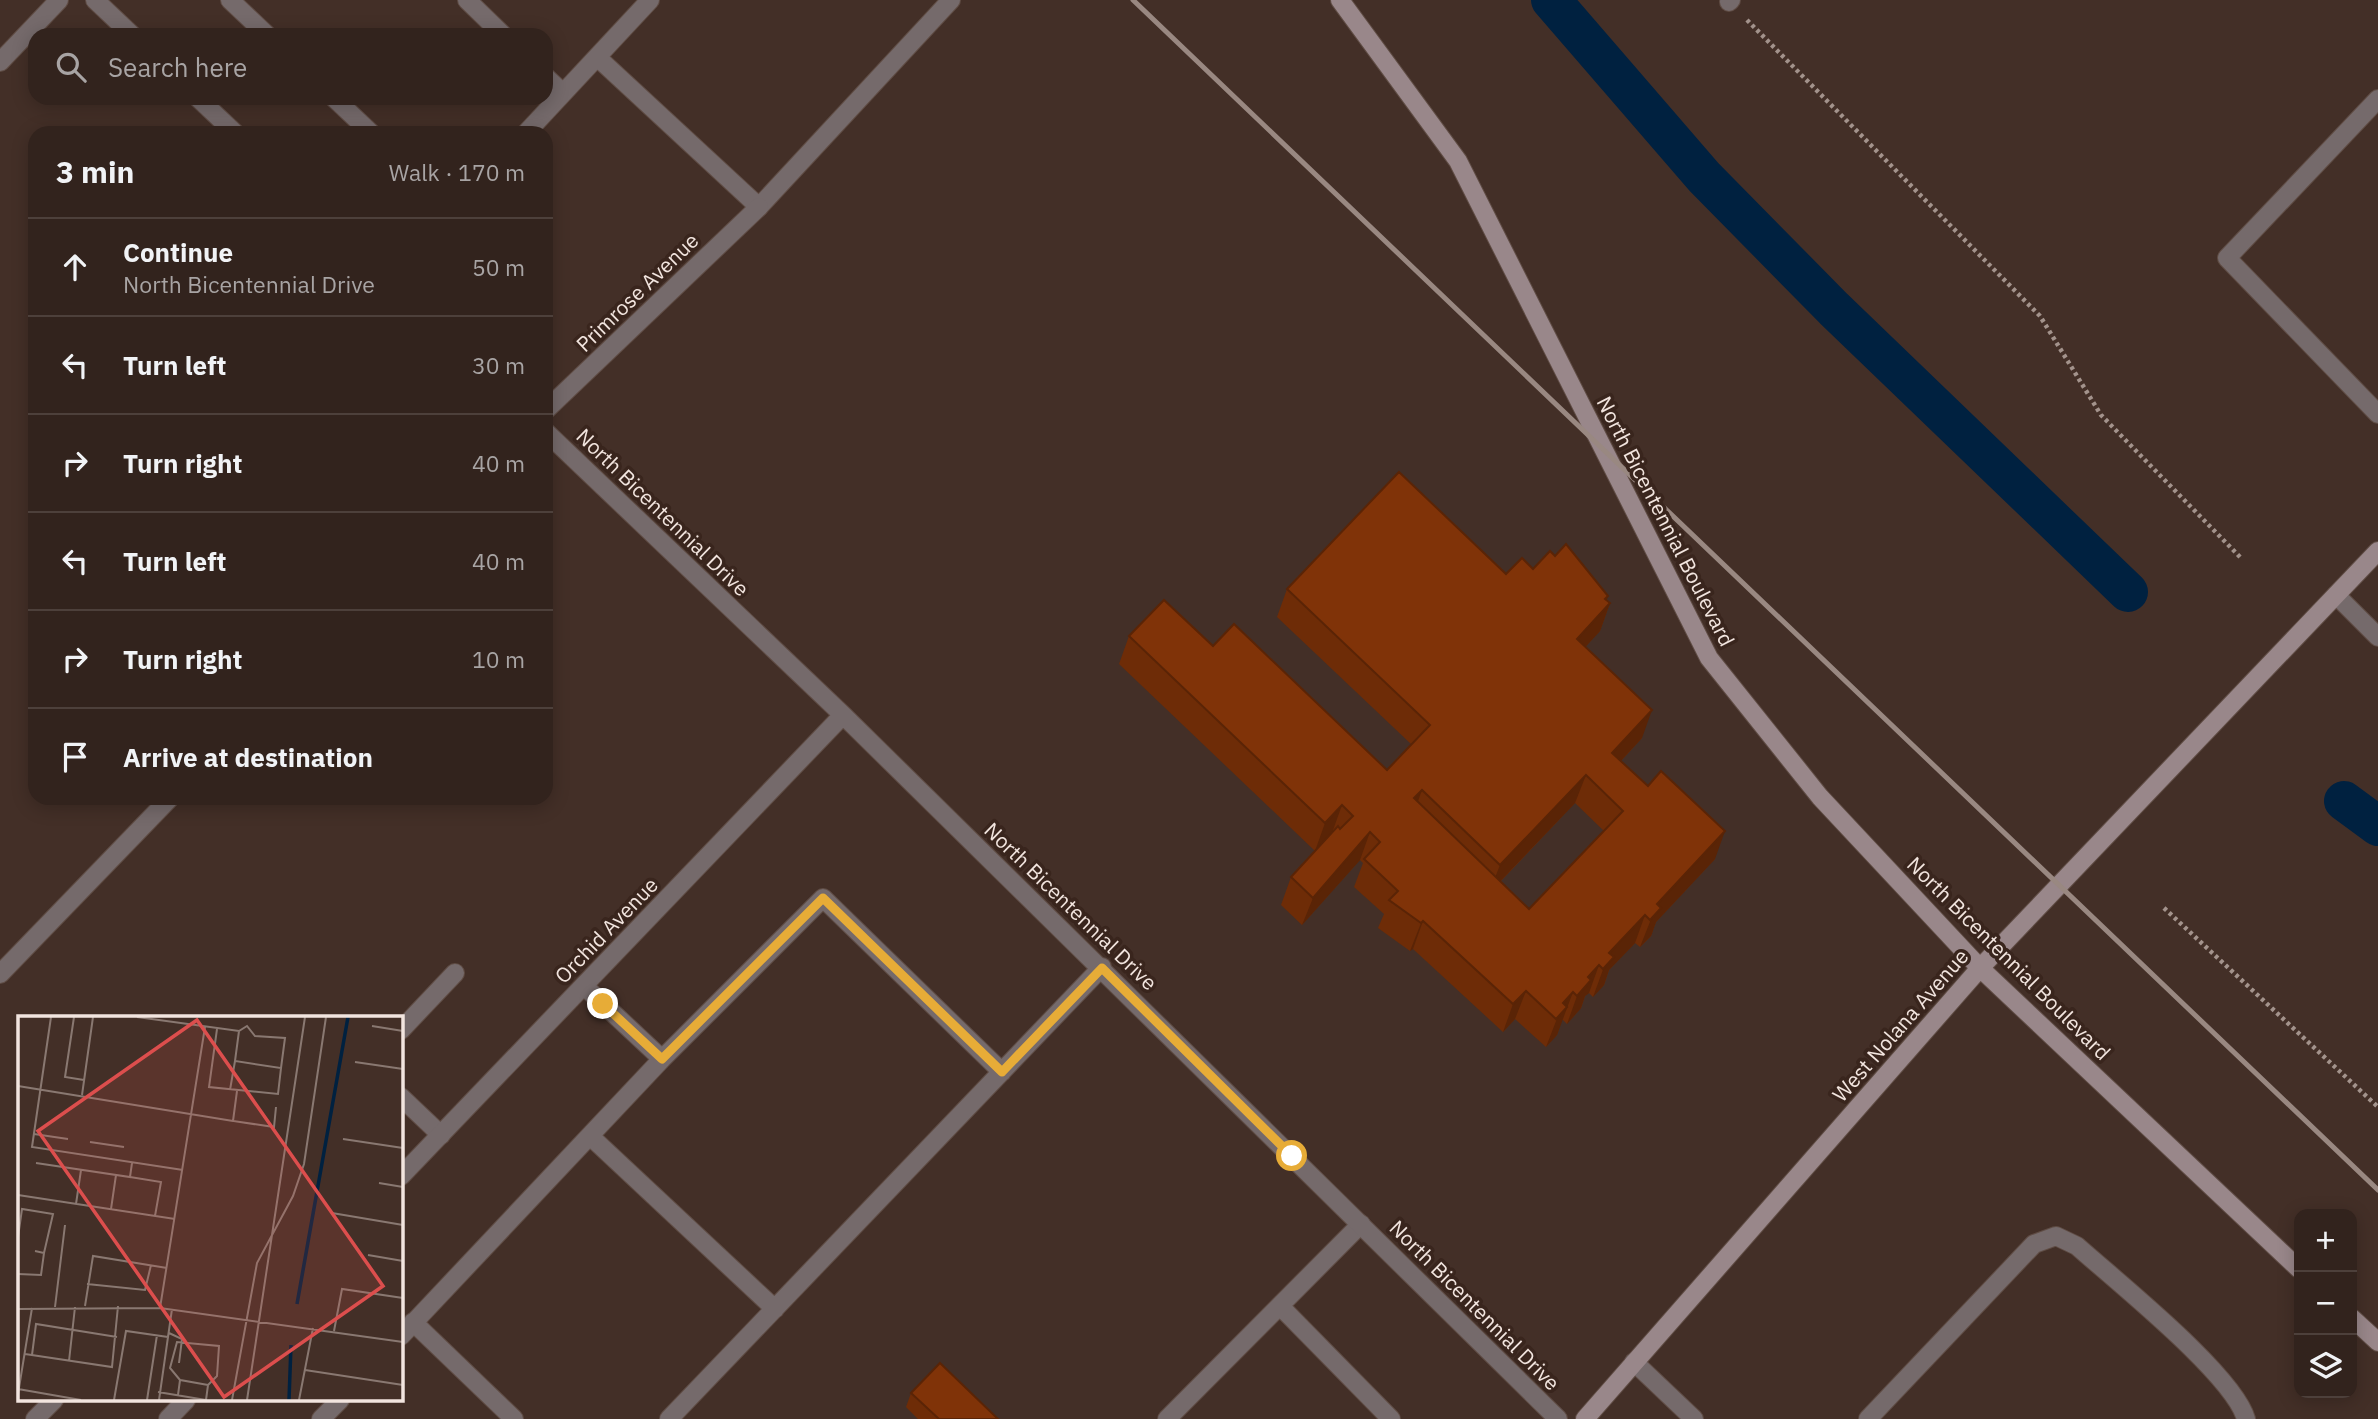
<!DOCTYPE html>
<html lang="en">
<head>
<meta charset="utf-8">
<style>
  body { margin:0; font-family:"IBM Plex Sans",sans-serif; background:#3d2f2a; color:#f1f3f6 }
  .controls { position:absolute; right:21px; bottom:21px; display:grid; overflow:hidden; border-radius:14px; box-shadow:0 4px 18px #0003 }
  .controls button { width:63px; height:63px; display:grid; place-items:center; padding:0; border:0; border-bottom:2px solid #4d403b; background:#32231d; color:#f1f3f6; font:35px sans-serif }
  .stop { position:absolute; width:21px; height:21px; margin:-16px; border:5px solid #e7ac37; border-radius:50%; background:#fff }
  .stop.end { background:#e7ac37; border-color:#fff; box-shadow:0 2px 7px #0008 }
  .list { margin:0; padding:0; list-style:none }
  h2 { display:flex; justify-content:space-between; align-items:center; height:91px; margin:0; padding:0 28px; font-size:30px }
  h2 small { font-size:23px; font-weight:400; color:#a8a4a4 }
  .list li { display:grid; grid-template-columns:46px 1fr auto; gap:21px; align-items:center; box-sizing:border-box; height:98px; padding:0 28px; border-top:2px solid #4d403b }
  .list b { display:block; font-size:26px; white-space:nowrap }
  .list p { margin:0; font-size:23px; white-space:nowrap; color:#a8a4a4 }
  .list em { font-size:23px; font-style:normal; color:#a8a4a4 }
  .icon { flex:none; width:38px; height:38px; fill:none; stroke:currentColor; stroke-width:2; stroke-linecap:round; stroke-linejoin:round }
  .map { position:relative; flex:none; width:2378px; height:1419px; overflow:hidden }
  .search { position:absolute; background:#32231d; box-shadow:0 4px 18px #0003; left:28px; top:28px; width:525px; height:77px; display:flex; align-items:center; gap:18px; box-sizing:border-box; padding:0 24px; border-radius:21px; color:#a8a4a4; font-size:26px }
  .panel { position:absolute; background:#32231d; box-shadow:0 4px 18px #0003; left:28px; top:126px; width:525px; height:679px; border-radius:21px }
  .map>svg:first-child { display:block }
  .lines { fill:none; stroke-linecap:round; stroke-linejoin:round }
  .canal { stroke:#002140; stroke-width:40 }
  .service-casing { stroke:#5f4c44; stroke-width:20 }
  .minor-casing { stroke:#5f4c44; stroke-width:20 }
  .secondary-casing { stroke:#5f4c44; stroke-width:20 }
  .path { stroke:#a3938c; stroke-width:4.5; stroke-dasharray:3.5 3.5; stroke-linecap:butt }
  .service { stroke:#756a6b; stroke-width:18 }
  .minor { stroke:#756a6b; stroke-width:18 }
  .secondary { stroke:#99878a; stroke-width:18 }
  .rail { stroke:#998881; stroke-width:5 }
  .wall { fill:#6e2c07; fill-rule:evenodd }
  .shaded-wall { fill:#5a2406 }
  .building { fill:#803308; stroke:#5a2406; stroke-width:2; fill-rule:evenodd }
  .route { stroke:#e7ac37; stroke-width:9 }
  .labels { text-anchor:middle; dominant-baseline:central; stroke-width:7; stroke-linejoin:round; paint-order:stroke }
  .street-label { font-size:21px; fill:#f2e5df; stroke:#39251d }
  .inset-river { fill:none; stroke:#002140; stroke-width:3.5 }
  .inset-road { fill:none; stroke:#897871; stroke-width:2 }
  .view { fill:#dc4e4d; fill-opacity:0.15; stroke:#dc4e4d; stroke-width:3.5 }
  .inset-edge { fill:none; stroke:#f2e5df; stroke-width:3.5 }
</style>
</head>
<body>
<div class="map">
<svg width="2378" height="1419" viewBox="0 0 2378 1419">
  <rect width="100%" height="100%" fill="#432f27"/>
  <g class="lines">
    <path class="canal" d="M1551 0 1704 177 1834 309 2128 592
      M2344 801 2378 826"/>
    <g class="service-casing">
      <path id="service" d="M230 0 267 35
        M467 0 503 35
        M1729 2 1731 0
        M597 57 759 207 951 0
        M546 77 563 93
        M334 98 371 133
        M2378 99 2227 258 2378 414
        M526 133 650 0
        M2336 595 2378 637
        M401 1030 455 973
        M662 1059 823 898 1002 1072
        M401 1097 441 1135
        M590 1136 775 1309
        M1280 1306 1391 1419
        M413 1322 514 1419
        M401 1336 662 1059 584 986
        M1634 1362 1694 1419
        M35 1419 54 1400
        M321 1419 340 1400
        M669 1419 1102 967
        M1167 1419 1361 1224
        M1868 1419 2034 1244 2056 1236 2077 1246C2116 1281 2234 1375 2246 1419"/>
    </g>
    <g class="minor-casing">
      <path id="minor" d="M95 0 132 35
        M0 62 59 0
        M198 98 235 133
        M546 410 759 207
        M546 432 843 715 1558 1419
        M0 974 170 798
        M401 1176 843 715
        M168 1419 186 1400"/>
    </g>
    <g class="secondary-casing">
      <path id="secondary" d="M1340 0 1458 161 1709 658 1820 797 1980 968 2299 1269
        M2352 1318 2378 1342
        M1585 1419 1980 968 2378 551"/>
    </g>
    <path class="path" d="M1747 20 2040 316 2101 415 2241 558
      M2164 908 2378 1107"/>
    <use href="#service" class="service"/>
    <use href="#minor" class="minor"/>
    <use href="#secondary" class="secondary"/>
    <path class="rail" d="M1133 0 2378 1190"/>
  </g>
  <path class="wall" d="M1555 556 1608 596 1606 600 1610 603 1600 631 1585 647 1642 738 1621 761 1715 859 1656 922 1651 936 1640 947 1635 943 1609 970 1604 985 1593 997 1589 993 1585 996 1581 1008 1567 1024 1563 1020H1562L1557 1035 1546 1047 1515 1019 1503 1032 1413 949 1410 951 1378 928 1384 914 1354 887 1363 863 1360 860 1302 925 1281 905 1291 877 1315 851 1119 664 1129 636 1213 646 1387 770 1411 744 1277 617 1287 589 1506 574 1533 569ZM1575 803 1604 831 1529 909 1501 881Z
    M911 1393 998 1419H918L906 1407Z"/>
  <path class="shaded-wall" d="M1608 596 1602 612 1610 603 1600 631 1567 667 1577 639Z
    M1652 710 1642 738 1602 781 1612 753Z
    M1586 775 1575 803 1489 893 1500 865Z
    M1422 790 1412 818 1414 798Z
    M1342 805 1332 833 1315 851 1325 823Z
    M1725 831 1715 859 1656 922 1651 936 1640 947 1657 904Z
    M1370 832 1360 860 1302 925 1313 898Z
    M1645 915 1635 943 1609 970 1604 985 1593 997 1609 953Z
    M1423 921 1413 949 1410 951 1421 923Z
    M1599 965 1589 993 1585 996 1581 1008 1567 1024 1577 996 1588 977Z
    M1526 991 1515 1019 1503 1032 1513 1004Z
    M1573 992 1557 1035 1546 1047 1563 1003Z"/>
  <path class="building" d="M1399 472 1506 574 1522 558 1533 569 1550 551 1555 556 1566 544 1608 596 1605 599 1610 603 1577 639 1652 710 1612 753 1648 786 1661 771 1725 831 1657 904 1661 908 1650 920 1645 915 1609 953 1614 957 1603 969 1599 965 1588 977 1591 980 1577 996 1573 992 1563 1003 1567 1007 1556 1019 1526 991 1513 1004 1423 921 1421 923 1389 900 1398 891 1364 859 1380 842 1370 832 1313 898 1291 877 1338 826 1340 829 1353 816 1342 805 1325 823 1129 636 1164 600 1213 646 1234 624 1387 770 1430 725 1287 589ZM1586 775 1623 811 1529 909 1414 798 1422 790 1500 865Z
    M940 1363 998 1419H939L911 1393Z"/>
  <g class="lines">
    <path class="route" d="M603 1004 662 1059 823 898 1002 1072 1102 968 1292 1156"/>
  </g>
  <g class="labels">
    <g class="street-label">
      <text transform="translate(637 292) rotate(-44)">Primrose Avenue</text>
      <text transform="translate(663 512) rotate(44)">North Bicentennial Drive</text>
      <text transform="translate(1666 521) rotate(63)">North Bicentennial Boulevard</text>
      <text transform="translate(1071 906) rotate(44)">North Bicentennial Drive</text>
      <text transform="translate(606 930) rotate(-46)">Orchid Avenue</text>
      <text transform="translate(2009 958) rotate(45)">North Bicentennial Boulevard</text>
      <text transform="translate(1900 1025) rotate(-49)">West Nolana Avenue</text>
      <text transform="translate(1475 1305) rotate(45)">North Bicentennial Drive</text>
    </g>
  </g>
  <g transform="translate(18 1016)">
    <rect width="385" height="385" fill="#432f27"/>
    <path class="inset-river" d="M279 288 330 1M271 384 273 329"/>
    <path class="inset-road" d="M33 1 14 131 165 154M56 1 47 61 66 64M119 1 221 15 229 10 237 20 267 22 263 52M354 10 385 15M199 13 191 71 260 78 263 52 217 45 221 15M337 46 385 53M0 70 215 105M212 74 217 45M219 75 215 105 256 111 258 91M64 79 75 1M16 118 50 123M325 123 385 132M72 126 106 131M18 147 112 161 114 147M112 161 143 166 137 200M361 167 385 171M0 179 157 203M58 188 63 154M93 193 98 159M314 197 385 209M0 221 4 193 35 198 26 237M350 239 385 245M0 258 23 259 26 237 17 235M69 268 127 274 133 249M67 290 75 240 149 252M37 291 47 209M142 292 187 11M0 293 142 292 385 326M316 315 324 273 385 282M151 317 164 323 161 347M7 338 94 351 100 290M14 339 18 308 99 321M51 345 57 291M287 354 385 369M162 364 152 352 159 326 201 330 199 360 190 369 188 384M0 373 63 384M140 376 188 384M0 378 14 292M160 379 162 364 190 369M96 384 108 315 150 321M129 384 139 319M141 384 154 293M214 384 239 247 275 180 286 148 308 1M229 384 287 1M281 384 295 312"/>
    <path class="view" d="M179 4 365 270 206 381 20 115Z"/>
    <rect width="385" height="385" class="inset-edge"/>
  </g>
</svg>
<div class="controls">
<button>+</button>
<button>−</button>
<button><svg class="icon" aria-label="layers" viewBox="0 0 24 24"><path d="M12 4l9 5-9 5-9-5zM3 14l9 5 9-5"/></svg></button>
</div>
<div class="stop" style="left:1292px;top:1156px"></div>
<div class="stop end" style="left:603px;top:1004px"></div>
<div class="search"><svg class="icon" aria-label="search" viewBox="0 0 24 24"><circle cx="10" cy="10" r="6"/><path d="M15 15l6 6"/></svg>Search here</div>
<section class="panel">
<h2>3 min<small>Walk · 170 m</small></h2>
<ul class="list">
<li><svg class="icon" aria-label="ahead" viewBox="0 0 24 24"><path d="M12 20V5M6 11l6-6 6 6"/></svg><div><b>Continue</b><p>North Bicentennial Drive</p></div><em>50 m</em></li>
<li><svg class="icon" aria-label="left" viewBox="0 0 24 24"><path d="M17 20v-9H6M10 6l-5 5 5 5"/></svg><div><b>Turn left</b></div><em>30 m</em></li>
<li><svg class="icon" aria-label="right" viewBox="0 0 24 24"><path d="M7 20v-9h11M14 6l5 5-5 5"/></svg><div><b>Turn right</b></div><em>40 m</em></li>
<li><svg class="icon" aria-label="left" viewBox="0 0 24 24"><path d="M17 20v-9H6M10 6l-5 5 5 5"/></svg><div><b>Turn left</b></div><em>40 m</em></li>
<li><svg class="icon" aria-label="right" viewBox="0 0 24 24"><path d="M7 20v-9h11M14 6l5 5-5 5"/></svg><div><b>Turn right</b></div><em>10 m</em></li>
<li><svg class="icon" aria-label="arrive" viewBox="0 0 24 24"><path d="M6 21V4h12l-3 4 3 4H6"/></svg><div><b>Arrive at destination</b></div></li>
</ul>
</section>
</div>
</body>
</html>
